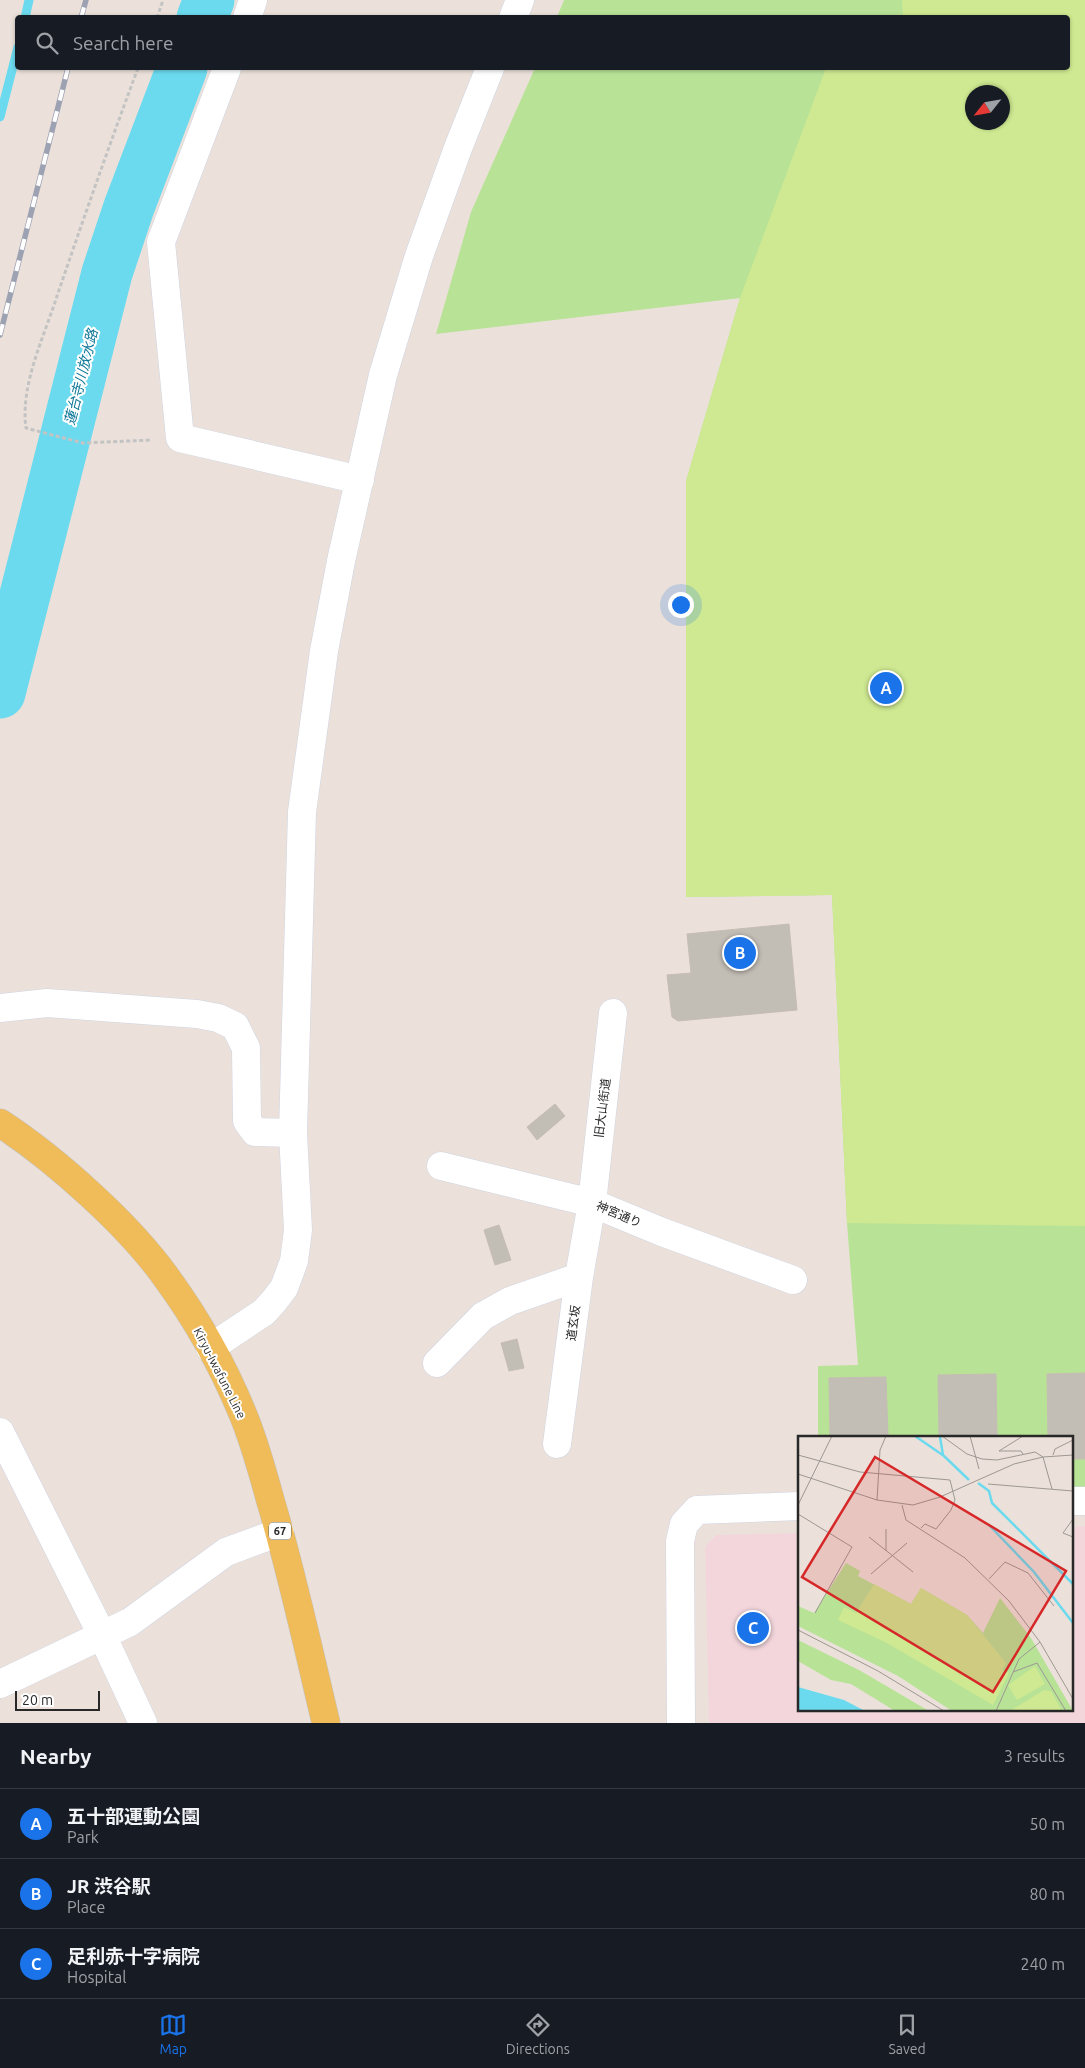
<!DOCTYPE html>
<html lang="en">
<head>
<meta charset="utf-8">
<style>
  body { margin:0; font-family:Ubuntu,"Noto Sans JP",sans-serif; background:#242831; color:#f1f3f6 }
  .compass { position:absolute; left:965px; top:85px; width:45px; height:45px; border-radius:50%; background:#171b24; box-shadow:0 1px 4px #0004; rotate:239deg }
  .scale { position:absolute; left:15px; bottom:12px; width:85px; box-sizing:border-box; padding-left:5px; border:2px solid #282828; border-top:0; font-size:14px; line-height:18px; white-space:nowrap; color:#282828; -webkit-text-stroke:4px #fff; paint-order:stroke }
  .you { position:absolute; left:680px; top:604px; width:18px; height:18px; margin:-12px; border:4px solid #fff; border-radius:50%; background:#1a73e8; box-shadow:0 0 0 8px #1a73e833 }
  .badge { display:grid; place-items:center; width:32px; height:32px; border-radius:50%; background:#1a73e8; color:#fff; font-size:16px; font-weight:700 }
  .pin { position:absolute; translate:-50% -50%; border:2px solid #fff; box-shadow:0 1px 5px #0006 }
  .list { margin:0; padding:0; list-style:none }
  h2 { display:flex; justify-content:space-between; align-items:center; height:65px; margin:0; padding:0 20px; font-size:21px }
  h2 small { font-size:16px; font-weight:400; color:#9ea1a6 }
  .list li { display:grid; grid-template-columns:32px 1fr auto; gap:15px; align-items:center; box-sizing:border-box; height:70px; padding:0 20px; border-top:1px solid #363941 }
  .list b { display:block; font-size:19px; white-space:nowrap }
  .list p { margin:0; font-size:16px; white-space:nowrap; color:#9ea1a6 }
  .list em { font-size:16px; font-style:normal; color:#9ea1a6 }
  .icon { flex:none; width:28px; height:28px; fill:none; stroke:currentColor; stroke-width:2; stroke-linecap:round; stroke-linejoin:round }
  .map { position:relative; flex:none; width:1085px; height:1723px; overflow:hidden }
  .search { position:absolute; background:#171b24; box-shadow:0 1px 4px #0004; left:15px; right:15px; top:15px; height:55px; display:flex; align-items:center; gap:12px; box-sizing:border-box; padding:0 18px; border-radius:5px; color:#9ea1a6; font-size:19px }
  .sheet { height:275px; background:#171b24 }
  nav { display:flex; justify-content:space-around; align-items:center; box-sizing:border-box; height:70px; border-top:1px solid #363941; background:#171b24; font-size:14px; color:#9ea1a6 }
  nav a { display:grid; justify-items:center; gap:2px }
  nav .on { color:#1a73e8 }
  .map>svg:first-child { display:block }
  .medical { fill:#f2d6db }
  .green { fill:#b8e296; fill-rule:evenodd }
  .pitch { fill:#cee991; fill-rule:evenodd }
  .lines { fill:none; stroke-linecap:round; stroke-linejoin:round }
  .stream { stroke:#6cdaee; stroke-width:9 }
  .river { stroke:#6cdaee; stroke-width:51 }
  .building { fill:#c2bdb5; stroke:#c6bdb4 }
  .minor-casing { stroke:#cfd4e1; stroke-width:29 }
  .major-casing { stroke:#c3c3c3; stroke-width:29 }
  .path { stroke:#c3c3c3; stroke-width:3; stroke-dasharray:4 2.5; stroke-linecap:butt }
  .minor { stroke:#fff; stroke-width:28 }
  .major { stroke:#f0bc5a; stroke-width:28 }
  .rail-casing { stroke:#9da2b3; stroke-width:5.5 }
  .rail { stroke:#fff; stroke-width:4; stroke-dasharray:11; stroke-linecap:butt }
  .labels { text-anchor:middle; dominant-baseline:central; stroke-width:4; stroke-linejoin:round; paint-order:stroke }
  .shield { fill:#fff; stroke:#686868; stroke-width:1 }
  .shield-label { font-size:11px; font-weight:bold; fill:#282828 }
  .street-label { font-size:12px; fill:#282828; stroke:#fff }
  .water-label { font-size:14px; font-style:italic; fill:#0d7797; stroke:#fff }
  .inset-river { fill:none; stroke:#6cdaee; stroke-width:2.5 }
  .inset-road { fill:none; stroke:#9d9793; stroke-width:1 }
  .view { fill:#d62828; fill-opacity:0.15; stroke:#d62828; stroke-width:2.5 }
  .inset-edge { fill:none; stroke:#282828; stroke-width:2.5 }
</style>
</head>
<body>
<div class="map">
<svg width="1085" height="1723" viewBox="0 0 1085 1723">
  <rect width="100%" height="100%" fill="#ebe1da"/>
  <path class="medical" d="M1085 1526V1723H709L705 1547 716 1535 799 1533V1709H1071V1527Z"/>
  <path class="green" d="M564 0H1085V1488H1071V1437H818V1366L858 1365 847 1223 832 895 686 897V481L740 298 436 334 471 212 535 68H1068V18L557 17ZM972 92H1002V122H972Z"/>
  <path class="pitch" d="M902 0H1085V1226L847 1223 832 895 686 897V481L740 298 826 68H1068V18L903 17ZM972 92H1002V122H972Z"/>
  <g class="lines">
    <path class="stream" d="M25 18 29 0
      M0 117 18 47"/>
    <path class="river" d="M202 18 209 0
      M0 693 107 273 129 207 182 68"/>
  </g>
  <path class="building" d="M789 924 797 1010 678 1021 672 1017 667 975 691 973 687 934Z
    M555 1104 565 1116 537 1140 527 1127Z
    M499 1225 511 1260 495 1265 484 1230Z
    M517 1339 524 1368 509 1371 501 1343Z
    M1085 1373V1459H1071V1437H1048L1047 1374Z
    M996 1374 997 1437H939L938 1375Z
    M886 1377 888 1437H830L829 1378Z"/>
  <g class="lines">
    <g class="minor-casing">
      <path id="minor" d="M247 18 253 0
        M513 18 520 0
        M227 68 161 242 180 438 360 480
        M0 1008 47 1003 197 1014 218 1018 235 1026 246 1048 247 1121 255 1132 293 1133
        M441 1166 592 1203 662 1232 793 1280
        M210 1348 264 1312 274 1301 284 1288 294 1261 298 1230 293 1133 302 812 324 651 341 561 383 375 419 256 458 148 490 68
        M437 1363 483 1316 510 1301 579 1277
        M0 1432 102 1635 143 1723
        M557 1444 579 1277 592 1203 613 1013
        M1071 1501H1085
        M0 1684 130 1622 226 1552 280 1532
        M681 1723 680 1541 684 1524 697 1510 799 1506"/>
    </g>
    <g class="major-casing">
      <path id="major" d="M0 1123C55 1159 128 1224 166 1277 196 1318 223 1366 242 1412 254 1440 262 1470 270 1499 292 1573 308 1648 326 1723"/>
    </g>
    <path class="path" d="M157 18 163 0
      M138 68C110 143 83 220 57 296 44 337 20 385 26 428L83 443 152 440"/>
    <use href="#minor" class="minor"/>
    <use href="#major" class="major"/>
    <g class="rail-casing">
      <path id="rail" d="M81 18 86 0
        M0 335 68 68"/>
    </g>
    <use href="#rail" class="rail"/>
  </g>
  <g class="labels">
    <rect class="shield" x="269" y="1522.5" width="22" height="17" rx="4"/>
    <g class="shield-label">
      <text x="280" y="1531">67</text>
    </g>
    <g class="street-label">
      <text transform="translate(602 1108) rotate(-83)">旧大山街道</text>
      <text transform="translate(619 1214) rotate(23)">神宮通り</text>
      <text transform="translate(573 1323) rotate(-82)">道玄坂</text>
      <text transform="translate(220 1373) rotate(63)">Kiryu-Iwafune Line</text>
    </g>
    <g class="water-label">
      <text transform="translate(81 377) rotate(-76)">蓮台寺川放水路</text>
    </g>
  </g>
  <g transform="translate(798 1436)">
    <rect width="275" height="275" fill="#ebe1da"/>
    <path d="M48 127 62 135 60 140 113 168 123 152 169 179 185 197 202 162 233 202 275 275H154L100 240 0 190V170L16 177ZM0 204 61 234 131 275H97L53 248 33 244 0 225Z" fill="#b8e296"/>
    <path d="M76 148 113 168 123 152 169 179 208 227 204 234 211 237 195 269 89 207 40 184 46 171 58 177ZM237 230 247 248 219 264 210 249ZM246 254 253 255 264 275H212Z" fill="#cee991"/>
    <path d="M0 251 46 264 67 275H0Z" fill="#6cdaee"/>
    <path class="inset-river" d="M117 0 146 20M142 1 145 19M146 20 171 44M180 47 191 55 194 67 275 148M191 89 236 136 275 187"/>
    <path class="inset-road" d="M144 0 169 18 184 23 199 24 237 16 245 21M172 0 181 33M225 0 201 15H223L225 18M0 19 62 36 152 44 157 64 153 74 138 93 127 88 123 92M255 19 257 13 275 4M245 21 254 53M0 38 79 64 115 69 142 61 216 28 245 21 275 19M190 48 275 55M79 64 82 14 88 0M0 69 34 0M104 69 108 84 167 122 211 165 242 206 275 263M0 78 54 111 17 177M275 83 265 97 275 101M88 93V115M71 101 115 136M73 138 109 107M191 143 207 126 230 137 256 170M0 194 80 235 146 275M215 236 239 227 268 275M198 275 221 223 242 206"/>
    <path class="view" d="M77 21 268 135 195 256 4 141Z"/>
    <rect width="275" height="275" class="inset-edge"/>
  </g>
</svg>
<svg class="compass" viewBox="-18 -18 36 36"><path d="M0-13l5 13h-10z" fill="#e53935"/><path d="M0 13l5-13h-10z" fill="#9ea1a6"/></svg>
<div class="scale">20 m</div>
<div class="you"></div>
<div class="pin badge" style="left:886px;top:688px">A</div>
<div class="pin badge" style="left:740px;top:953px">B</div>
<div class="pin badge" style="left:753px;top:1628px">C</div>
<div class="search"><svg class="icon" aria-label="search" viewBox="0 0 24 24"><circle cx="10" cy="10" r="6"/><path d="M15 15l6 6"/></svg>Search here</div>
</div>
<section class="sheet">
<h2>Nearby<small>3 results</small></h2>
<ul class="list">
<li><span class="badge">A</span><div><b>五十部運動公園</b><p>Park</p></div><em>50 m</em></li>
<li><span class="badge">B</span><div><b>JR 渋谷駅</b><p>Place</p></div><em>80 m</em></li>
<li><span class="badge">C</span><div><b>足利赤十字病院</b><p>Hospital</p></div><em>240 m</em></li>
</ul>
</section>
<nav>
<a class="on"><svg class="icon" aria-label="map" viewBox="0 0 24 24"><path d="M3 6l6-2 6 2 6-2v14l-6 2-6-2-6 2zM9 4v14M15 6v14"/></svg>Map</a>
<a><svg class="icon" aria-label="directions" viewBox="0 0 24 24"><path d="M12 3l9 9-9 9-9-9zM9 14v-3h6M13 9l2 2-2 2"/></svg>Directions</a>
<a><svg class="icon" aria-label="saved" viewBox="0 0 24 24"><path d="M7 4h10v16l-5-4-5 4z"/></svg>Saved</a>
</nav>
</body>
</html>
